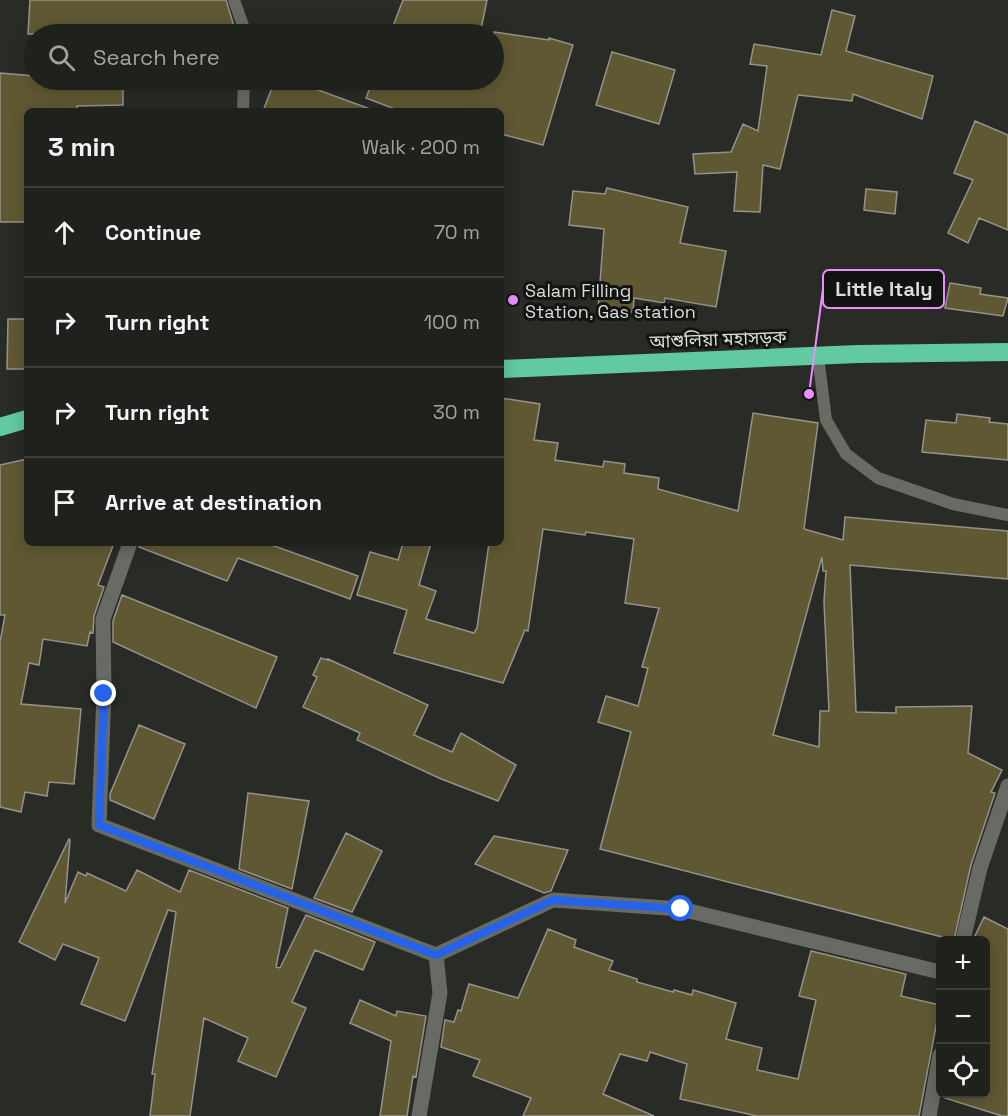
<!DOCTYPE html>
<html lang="en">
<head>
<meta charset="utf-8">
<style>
  body { margin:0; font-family:"Space Grotesk","Noto Sans Bengali",sans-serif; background:#272925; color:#f1f3f6 }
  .controls { position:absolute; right:18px; bottom:18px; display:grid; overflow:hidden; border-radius:9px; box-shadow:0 3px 15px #0003 }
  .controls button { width:54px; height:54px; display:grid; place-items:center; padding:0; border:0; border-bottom:2px solid #3c3e3b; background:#1f211c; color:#f1f3f6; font:30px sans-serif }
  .stop { position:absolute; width:18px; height:18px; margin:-14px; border:4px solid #2563eb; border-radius:50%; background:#fff }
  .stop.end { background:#2563eb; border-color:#fff; box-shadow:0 2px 6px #0008 }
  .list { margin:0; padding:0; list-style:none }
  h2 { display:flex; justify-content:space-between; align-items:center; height:78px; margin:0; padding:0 24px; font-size:26px }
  h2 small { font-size:20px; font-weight:400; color:#a1a3a3 }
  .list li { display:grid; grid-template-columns:39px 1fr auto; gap:18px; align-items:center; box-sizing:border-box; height:90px; padding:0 24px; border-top:2px solid #3c3e3b }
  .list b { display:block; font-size:22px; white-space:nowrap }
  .list em { font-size:20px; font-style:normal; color:#a1a3a3 }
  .icon { flex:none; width:33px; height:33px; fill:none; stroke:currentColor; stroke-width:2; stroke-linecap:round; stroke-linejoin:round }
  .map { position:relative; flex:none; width:1008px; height:1116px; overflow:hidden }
  .search { position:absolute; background:#1f211c; box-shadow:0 3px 15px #0003; left:24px; top:24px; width:480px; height:66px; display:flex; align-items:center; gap:15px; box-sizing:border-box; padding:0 21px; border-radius:33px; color:#a1a3a3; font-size:22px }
  .panel { position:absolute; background:#1f211c; box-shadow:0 3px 15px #0003; left:24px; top:108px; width:480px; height:438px; border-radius:9px }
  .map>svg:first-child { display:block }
  .building { fill:#605833; stroke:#94938b; stroke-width:1.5; fill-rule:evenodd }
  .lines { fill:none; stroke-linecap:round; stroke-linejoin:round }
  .lane { stroke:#676b64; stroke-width:12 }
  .street { stroke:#676b64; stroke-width:15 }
  .highway { stroke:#61caa1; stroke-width:18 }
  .route { stroke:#2563eb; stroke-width:8 }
  .poi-dot { fill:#ea8dfd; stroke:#121411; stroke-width:2 }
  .labels { text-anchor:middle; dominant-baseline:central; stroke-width:6; stroke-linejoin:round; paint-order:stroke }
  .poi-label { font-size:18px; fill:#daddd9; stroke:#121411; text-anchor:start }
  .street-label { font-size:18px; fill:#daddd9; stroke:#121411 }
  .leader { fill:none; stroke:#ea8dfd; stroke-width:2 }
  .callout-dot { fill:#ea8dfd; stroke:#121411; stroke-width:2 }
  .callout { fill:#121411; stroke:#ea8dfd; stroke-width:2 }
  .callout-label { font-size:20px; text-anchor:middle; font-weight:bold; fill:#daddd9 }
</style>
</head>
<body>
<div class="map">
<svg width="1008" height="1116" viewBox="0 0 1008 1116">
  <rect width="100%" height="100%" fill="#292c26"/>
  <path class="building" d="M30 0H226L234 26V34H28Z
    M403 0H487L480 34H390Z
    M832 10 855 16 846 51 933 76 922 119 853 94 852 101 798 95 780 169 763 165 760 212 734 211 737 172 695 174 693 154 731 152 743 124 758 131 767 66 750 64 754 44 821 55Z
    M494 32 549 40V38L573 45 543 145 501 134V111H400L366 98 373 80H494Z
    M612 52 675 70 659 124 596 105Z
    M0 73 34 76V80H48L47 83 123 82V105L77 106V111H27V222H0Z
    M275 80H291L370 109 369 111H263Z
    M975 121 1008 135V230L979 218 968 243 948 233 973 180 954 173Z
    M607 188 688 207 680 243 726 251 716 307 665 298 664 303 634 298 633 312 598 309 604 229 569 225 573 191 605 194Z
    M866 189 897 192 895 214 864 210Z
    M950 283 981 288 980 294 1008 298 1003 316 945 308Z
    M8 319H27V369H7Z
    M501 398 540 404 534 440 558 443 555 460 603 467 604 461 625 464 624 473 659 478 658 489 738 511 753 413 818 423 804 529 843 540 845 517 1008 531V579L850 565 856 712 896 713V707L972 706 968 753 1002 770 991 792 995 793 971 865 954 940 600 849 631 732 598 722 606 696 638 706 648 668 642 667 659 608 625 603 634 539 586 532 585 535 543 529 528 631 525 630 503 683 394 653 407 610 357 595 370 552 398 560 403 543H431L419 585 436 591 426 619 474 633 477 628 489 543H501ZM822 557 823 571H826L824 602 829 711H820L819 747 773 735Z
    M957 414 990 418 989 422 1008 424V460L922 452 926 420 956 423Z
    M27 459V543H114L98 585 104 587 94 616 93 633 90 632 87 646 43 639 39 665 29 663 21 704 81 709 74 784 49 782 47 796 25 792 21 812 0 807V642L5 615H0V465Z
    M140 543H266L358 576 350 599 238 558 227 581 139 547Z
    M122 595 277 657 256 708 113 642V621Z
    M321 658 328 660V659L428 705 414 735 452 752 461 733 516 765 498 801 439 778 357 740 360 733 303 707 317 677 313 675Z
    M139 725 185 744 154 819 110 800V794Z
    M248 793 309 801 292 889 239 869Z
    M346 833 382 851 352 912 314 898Z
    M494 836 568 850 551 891 544 893 475 864Z
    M69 839 70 840 65 903 78 872 86 876 87 873 126 891 137 870 180 892 189 870 288 908 276 967 280 968 306 915 375 942 363 970 315 950 292 1002 306 1008 276 1077 238 1061 248 1038 204 1018 190 1116H150L155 1074H152L176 912 168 910 125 1021 81 1004 99 958 63 944 55 960 19 942Z
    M984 917 1008 929V1116H1002L945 1098 946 1094H986V940H973Z
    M548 929 576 940 574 947 613 961 609 970 637 979V982L673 992 674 990 692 995 693 990 736 1003 726 1039 762 1048 757 1070 798 1079 816 1000 799 996 811 951 906 974 901 996 940 1005 919 1116H757L680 1099 687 1064 650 1052 647 1061 620 1054 603 1094 654 1116H523L531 1098 473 1076 480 1060 441 1047 445 1020 454 1022 458 1010 461 1011 469 984 518 998Z
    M360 1000 396 1016 397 1011 426 1016 416 1077 413 1076 407 1116H380L391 1041 350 1023Z"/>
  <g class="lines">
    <path class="lane" d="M234 0 246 34
      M243 111 244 80
      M818 356 826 420 846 454 878 478 953 504 1008 515"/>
    <path class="street" d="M130 543 103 619 104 694 99 825 436 955 553 900 681 909 940 972
      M963 940 980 868 1008 786
      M419 1116 440 993 436 955
      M929 1116 940 1055"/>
    <path class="highway" d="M501 369 858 354 1008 352
      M0 427 27 419"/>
  </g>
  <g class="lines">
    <path class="route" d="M104 694 99 825 436 955 553 900 681 909"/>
  </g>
  <circle class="poi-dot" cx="513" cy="300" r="6"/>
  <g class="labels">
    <g class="poi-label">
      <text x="525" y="290">Salam Filling<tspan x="525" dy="21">Station, Gas station</tspan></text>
    </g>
    <g class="street-label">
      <text transform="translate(718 339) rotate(-2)">আশুলিয়া মহাসড়ক</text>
    </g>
  </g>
  <path class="leader" d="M809 394L823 289"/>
  <circle class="callout-dot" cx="809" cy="394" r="6"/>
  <rect class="callout" x="823" y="270" width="121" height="38" rx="6"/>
  <g class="callout-label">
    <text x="884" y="296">Little Italy</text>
  </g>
</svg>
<div class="controls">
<button>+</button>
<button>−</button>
<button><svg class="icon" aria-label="locate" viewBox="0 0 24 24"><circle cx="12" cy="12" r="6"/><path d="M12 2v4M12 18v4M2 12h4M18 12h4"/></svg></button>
</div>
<div class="stop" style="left:681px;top:909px"></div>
<div class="stop end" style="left:104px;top:694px"></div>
<div class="search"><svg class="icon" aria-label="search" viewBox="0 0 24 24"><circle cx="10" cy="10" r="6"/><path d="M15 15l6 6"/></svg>Search here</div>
<section class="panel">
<h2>3 min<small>Walk · 200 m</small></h2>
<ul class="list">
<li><svg class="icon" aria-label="ahead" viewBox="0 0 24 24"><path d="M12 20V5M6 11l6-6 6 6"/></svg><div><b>Continue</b></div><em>70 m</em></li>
<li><svg class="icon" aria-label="right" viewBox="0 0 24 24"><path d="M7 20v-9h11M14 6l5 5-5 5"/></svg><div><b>Turn right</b></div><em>100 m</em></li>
<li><svg class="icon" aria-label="right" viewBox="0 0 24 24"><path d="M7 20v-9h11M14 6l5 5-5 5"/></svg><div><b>Turn right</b></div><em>30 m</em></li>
<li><svg class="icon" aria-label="arrive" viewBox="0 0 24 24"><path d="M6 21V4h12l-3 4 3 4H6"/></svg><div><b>Arrive at destination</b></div></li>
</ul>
</section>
</div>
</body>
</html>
